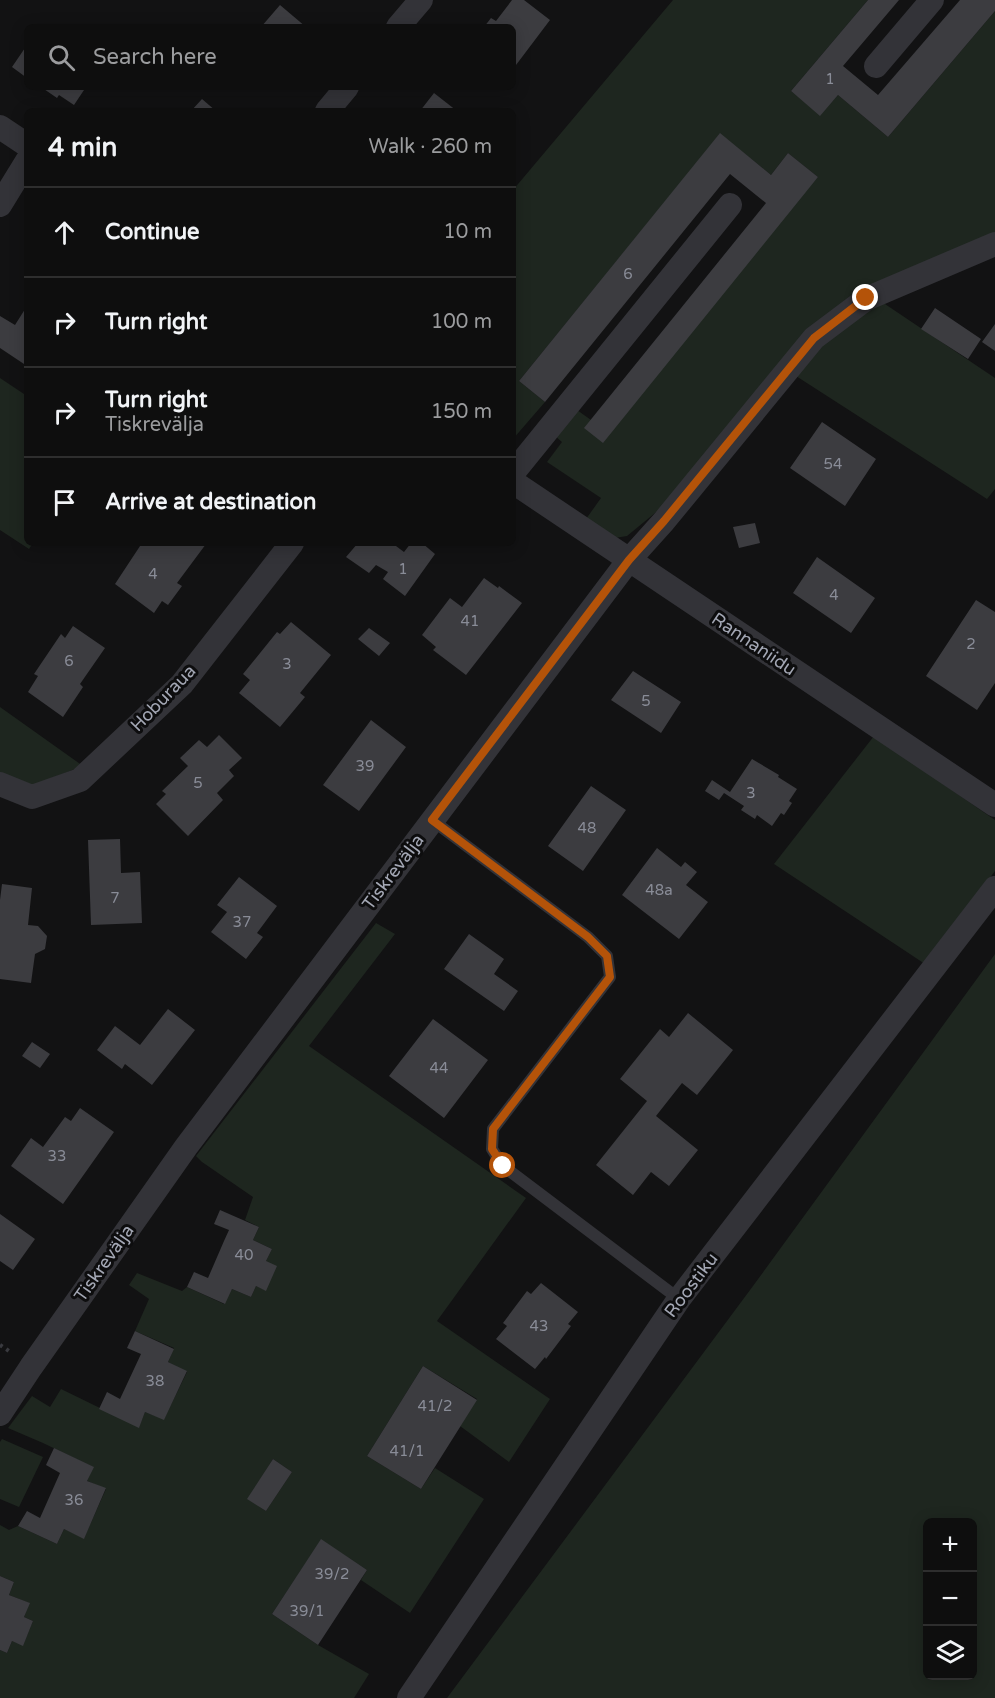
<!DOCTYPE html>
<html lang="en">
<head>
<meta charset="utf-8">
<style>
  body { margin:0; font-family:"Varela Round",sans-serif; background:#1c1c1c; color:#f1f3f6 }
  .controls { position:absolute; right:18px; bottom:18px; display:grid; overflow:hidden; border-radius:9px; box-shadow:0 3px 15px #0003 }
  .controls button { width:54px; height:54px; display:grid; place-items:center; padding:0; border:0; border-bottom:2px solid #2e2e2e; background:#0e0e0e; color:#f1f3f6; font:30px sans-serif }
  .stop { position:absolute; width:18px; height:18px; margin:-14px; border:4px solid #b45309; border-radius:50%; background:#fff }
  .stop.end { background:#b45309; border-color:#fff; box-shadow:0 2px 6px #0008 }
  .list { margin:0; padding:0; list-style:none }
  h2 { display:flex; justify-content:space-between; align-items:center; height:78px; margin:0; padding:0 24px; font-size:26px }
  h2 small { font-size:20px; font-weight:400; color:#9b9c9e }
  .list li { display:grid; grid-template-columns:39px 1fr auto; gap:18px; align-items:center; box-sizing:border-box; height:90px; padding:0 24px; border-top:2px solid #2e2e2e }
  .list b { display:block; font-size:22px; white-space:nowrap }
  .list p { margin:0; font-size:20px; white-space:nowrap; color:#9b9c9e }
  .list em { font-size:20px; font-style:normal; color:#9b9c9e }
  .icon { flex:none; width:33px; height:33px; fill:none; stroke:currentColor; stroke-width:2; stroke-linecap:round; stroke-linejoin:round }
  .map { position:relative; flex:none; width:995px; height:1698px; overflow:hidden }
  .search { position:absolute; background:#0e0e0e; box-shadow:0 3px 15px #0003; left:24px; top:24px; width:492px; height:66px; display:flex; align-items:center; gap:15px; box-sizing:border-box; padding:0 21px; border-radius:9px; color:#9b9c9e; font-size:22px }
  .panel { position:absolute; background:#0e0e0e; box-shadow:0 3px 15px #0003; left:24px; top:108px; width:492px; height:438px; border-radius:9px }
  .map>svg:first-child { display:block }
  .green { fill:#1e261f; fill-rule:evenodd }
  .building { fill:#3c3c40 }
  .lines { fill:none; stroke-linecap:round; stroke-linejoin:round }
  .path { stroke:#393a3f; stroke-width:4; stroke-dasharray:3 4.5; stroke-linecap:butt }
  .lane { stroke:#333338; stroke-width:12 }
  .street { stroke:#333338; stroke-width:24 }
  .route { stroke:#b45309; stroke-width:8 }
  .labels { text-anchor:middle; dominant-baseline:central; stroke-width:6; stroke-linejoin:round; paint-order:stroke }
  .number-label { font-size:15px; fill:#898c97 }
  .street-label { font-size:18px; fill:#a3a7b4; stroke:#0d0d0e }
</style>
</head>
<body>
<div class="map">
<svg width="995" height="1698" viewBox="0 0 995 1698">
  <rect width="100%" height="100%" fill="#121213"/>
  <path class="green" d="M673 0H868L791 91 820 115 838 95 888 137 995 11V234L862 290 672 499 627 536 615 538 586 519 601 498 547 462 562 442 555 436 577 410 591 420 818 177 788 153 771 175 720 134 519 381 545 402 513 439V190Z
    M882 302 995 378V489L987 499 796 376 825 342Z
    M0 378 27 396V543H33L29 549 0 530Z
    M0 707 83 766 31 786 0 778Z
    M874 736 995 820V871L925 964 774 864Z
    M376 923 395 934 309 1046 526 1198 437 1321 550 1399 509 1462 460 1426 477 1399 423 1366 367 1456 421 1489 435 1468 484 1499 410 1613 361 1580 367 1570 321 1540 272 1614 318 1645 369 1674 354 1698H0V1650L7 1653 12 1641 23 1645 33 1621 24 1617 29 1603 9 1595 14 1582 0 1576V1525L9 1530 18 1526 57 1544 64 1529 84 1538 106 1489 87 1481 93 1467 43 1443 8 1428 32 1396 50 1407 61 1389 139 1427 145 1412 164 1419 187 1372 168 1362 174 1348 135 1331 149 1299 129 1285 137 1273 182 1291 187 1287 224 1304 232 1289 251 1297 256 1286 265 1290 266 1261 272 1249 253 1240 259 1227 245 1220 253 1197 202 1162 196 1156ZM273 1459 292 1472 266 1511 248 1499Z
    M995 954V1698H447L753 1286ZM928 1522H972V1676H928Z
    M2 1439 43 1457 19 1507 0 1499V1442Z"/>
  <path class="building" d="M512 0H524L550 20 513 69V27H484L491 18 496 21Z
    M868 0H899L843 66 878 95 960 0H995V11L888 137 838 95 820 116 791 91Z
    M280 5 306 27H261Z
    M27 45V78L12 67Z
    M41 87H86L74 105 59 95 57 98Z
    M434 93 457 111H420Z
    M202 99 216 111H191Z
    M720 133 771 175 788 153 818 177 603 443 584 428 766 203 730 174 545 402 519 381Z
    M27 306V366L0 348V316L15 325Z
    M935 308 981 339 968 359 921 329Z
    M995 324V351L982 342Z
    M822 422 876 459 845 506 790 468Z
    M755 523 760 543 739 548 733 527Z
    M142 543H204L206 544 177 583 182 586 168 605 162 601 154 613 115 584Z
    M358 543H392L404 552 411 543H422L435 554 405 596 383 579 388 572 376 565 369 573 346 557Z
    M817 557 875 598 851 633 793 593Z
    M484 578 498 588 499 586 522 603 466 675 433 650 436 647 422 635 450 598 462 607Z
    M976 600 995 612V683L977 710 926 676Z
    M291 622 331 655 300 693 305 697 280 727 239 693 250 680 243 674 277 632 280 634Z
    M73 626 105 648 80 684 83 687 63 717 28 692 38 676 34 674 61 634 65 638Z
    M369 628 390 643 379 656 358 639Z
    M633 671 681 702 661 733 611 700Z
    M371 720 406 747 359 811 323 785Z
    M219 735 242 758 229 770 234 776 217 793 223 800 188 836 156 804 166 794 162 791 188 766 180 758 199 740 207 747Z
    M752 759 779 775 778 777 797 789 789 801 792 803 784 815 781 813 772 826 757 815 755 819 741 810 744 806 724 793 719 800 705 791 712 780 730 792Z
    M591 786 626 810 583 871 548 846Z
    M120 839 121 873 140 872 142 923 91 925 88 840Z
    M657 848 681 867 685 862 697 872 686 885 708 902 679 939 622 895Z
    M239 877 277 906 257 933 263 937 246 959 211 932 227 912 217 905Z
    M2 884 32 888 28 925 38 926 47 936 45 949 35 954 31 983 0 979V900Z
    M469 934 504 959 494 974 518 991 504 1011 444 969Z
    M168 1009 195 1030 152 1085 125 1064 122 1069 97 1050 115 1026 140 1045Z
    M688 1013 733 1050 697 1095 682 1083 656 1116 698 1150 669 1186 651 1172 633 1195 596 1165 647 1101 620 1079 660 1029 669 1037Z
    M433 1019 488 1060 444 1118 389 1076Z
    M32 1042 50 1054 40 1068 22 1056Z
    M80 1108 114 1132 63 1204 11 1166 31 1138 43 1147 65 1117 71 1121Z
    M220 1210 259 1227 253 1240 272 1249 266 1261 277 1266 266 1291 256 1286 251 1297 232 1289 225 1304 187 1287 194 1272 208 1278 224 1241 229 1230 214 1224Z
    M0 1214 35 1239 13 1270 0 1261Z
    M541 1283 578 1312 568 1324 571 1326 546 1359 545 1357 535 1369 496 1339 507 1326 503 1323 527 1291 531 1294Z
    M135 1331 174 1349 168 1362 187 1371 164 1420 145 1412 139 1428 99 1409 107 1392 120 1399 141 1354 127 1348Z
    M423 1366 477 1400 421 1489 367 1456Z
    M54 1448 94 1467 87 1481 106 1488 84 1539 64 1529 57 1544 18 1526 27 1511 40 1518 60 1473 46 1465Z
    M273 1459 292 1472 266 1511 247 1499Z
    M321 1539 367 1570 318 1645 272 1614Z
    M0 1576 14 1582 9 1595 30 1603 24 1617 33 1621 23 1646 12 1641 7 1653 0 1650Z"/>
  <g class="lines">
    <path class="path" d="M0 1345 9 1351"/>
    <path class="lane" d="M432 820 588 937 607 956 610 977 493 1129 492 1149 503 1166 679 1299"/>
    <path class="street" d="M398 27 421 0
      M876 66 932 0
      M327 111 347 87
      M0 127 27 145
      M0 205 27 161
      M513 473 730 205
      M513 482 995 805
      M0 784 32 797 80 780 182 684 292 543
      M0 1414 31 1367 186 1147 629 560 664 521 814 338 866 299 995 244
      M409 1698 679 1299 995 888"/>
  </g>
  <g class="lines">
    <path class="route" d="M503 1166 492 1149 493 1129 610 977 607 956 588 937 432 820 629 560 664 521 814 338 866 298"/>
  </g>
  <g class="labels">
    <g class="number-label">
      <text x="830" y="79">1</text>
      <text x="628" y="274">6</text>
      <text x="833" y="464">54</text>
      <text x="403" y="569">1</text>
      <text x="153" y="574">4</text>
      <text x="834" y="595">4</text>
      <text x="470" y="621">41</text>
      <text x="971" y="644">2</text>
      <text x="69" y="661">6</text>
      <text x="287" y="664">3</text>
      <text x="646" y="701">5</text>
      <text x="365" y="766">39</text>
      <text x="198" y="783">5</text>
      <text x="751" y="793">3</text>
      <text x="587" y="828">48</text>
      <text x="659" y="890">48a</text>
      <text x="115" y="898">7</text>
      <text x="242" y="922">37</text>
      <text x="439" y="1068">44</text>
      <text x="57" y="1156">33</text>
      <text x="244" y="1255">40</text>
      <text x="539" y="1326">43</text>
      <text x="155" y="1381">38</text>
      <text x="435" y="1406">41/2</text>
      <text x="407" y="1451">41/1</text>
      <text x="74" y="1500">36</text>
      <text x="332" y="1574">39/2</text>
      <text x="307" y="1611">39/1</text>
    </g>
    <g class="street-label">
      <text transform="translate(754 644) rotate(34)">Rannaniidu</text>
      <text transform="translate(163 698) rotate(-46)">Hoburaua</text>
      <text transform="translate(393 872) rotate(-53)">Tiskrevälja</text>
      <text transform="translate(104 1263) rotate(-55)">Tiskrevälja</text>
      <text transform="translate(691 1285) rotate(-53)">Roostiku</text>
    </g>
  </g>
</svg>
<div class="controls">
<button>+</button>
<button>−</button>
<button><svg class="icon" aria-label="layers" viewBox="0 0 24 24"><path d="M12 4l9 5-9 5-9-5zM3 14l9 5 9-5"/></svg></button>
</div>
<div class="stop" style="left:503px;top:1166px"></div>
<div class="stop end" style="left:866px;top:298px"></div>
<div class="search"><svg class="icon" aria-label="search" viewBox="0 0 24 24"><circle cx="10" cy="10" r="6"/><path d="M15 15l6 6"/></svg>Search here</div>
<section class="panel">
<h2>4 min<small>Walk · 260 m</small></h2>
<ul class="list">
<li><svg class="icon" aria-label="ahead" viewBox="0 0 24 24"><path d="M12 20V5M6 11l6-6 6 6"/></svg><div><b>Continue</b></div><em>10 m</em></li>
<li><svg class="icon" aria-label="right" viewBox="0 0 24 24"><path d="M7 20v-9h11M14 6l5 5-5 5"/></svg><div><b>Turn right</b></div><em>100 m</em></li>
<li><svg class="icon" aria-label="right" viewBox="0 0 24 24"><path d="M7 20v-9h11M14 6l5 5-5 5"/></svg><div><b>Turn right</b><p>Tiskrevälja</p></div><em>150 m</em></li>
<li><svg class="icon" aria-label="arrive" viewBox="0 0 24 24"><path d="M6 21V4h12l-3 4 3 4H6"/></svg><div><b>Arrive at destination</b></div></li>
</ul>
</section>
</div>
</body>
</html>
